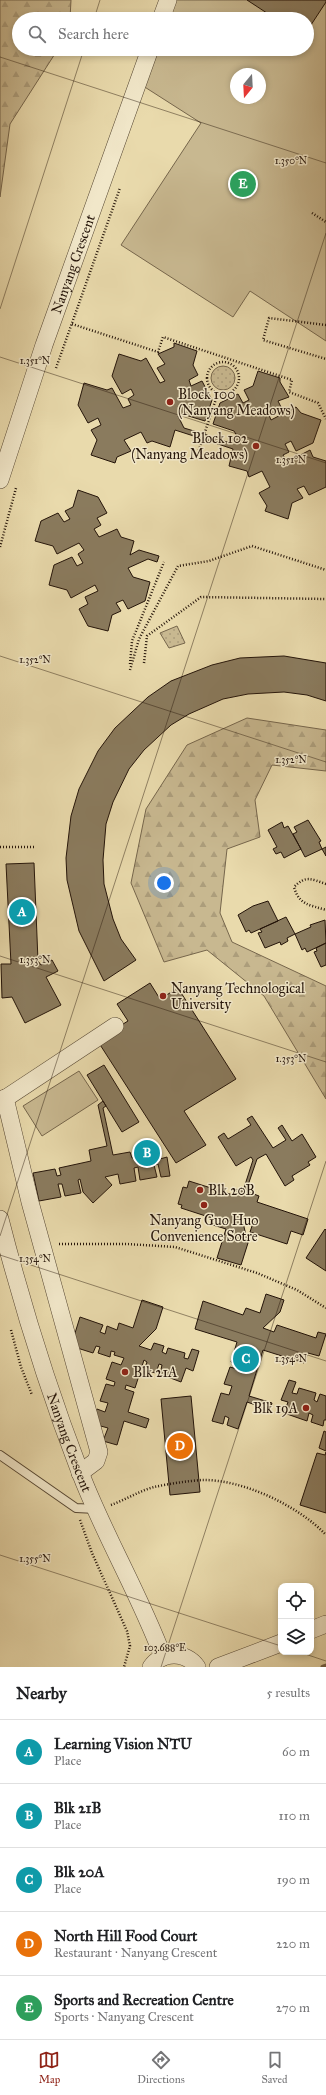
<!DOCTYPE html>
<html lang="en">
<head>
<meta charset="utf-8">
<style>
  body { margin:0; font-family:"IM FELL Great Primer",serif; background:#f2f2f2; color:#202124 }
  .controls { position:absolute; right:12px; bottom:12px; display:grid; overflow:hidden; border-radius:8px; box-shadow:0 2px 6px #0003 }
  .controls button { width:36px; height:36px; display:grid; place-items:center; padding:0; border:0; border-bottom:1px solid #e0e0e0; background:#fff; color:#202124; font:20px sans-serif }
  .compass { position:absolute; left:230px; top:68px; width:36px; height:36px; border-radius:50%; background:#fff; box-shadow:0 2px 6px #0003; rotate:198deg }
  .you { position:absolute; left:164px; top:883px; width:14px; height:14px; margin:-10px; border:3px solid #fff; border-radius:50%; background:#1a73e8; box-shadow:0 0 0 6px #1a73e833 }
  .badge { display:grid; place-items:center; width:26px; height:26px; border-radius:50%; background:#8f2418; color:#fff; font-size:13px; font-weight:700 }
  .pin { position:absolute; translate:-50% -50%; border:2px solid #fff; box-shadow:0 1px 4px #0006 }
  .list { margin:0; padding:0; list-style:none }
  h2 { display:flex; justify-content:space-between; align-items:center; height:52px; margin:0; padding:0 16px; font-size:17px }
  h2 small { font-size:13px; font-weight:400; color:#757577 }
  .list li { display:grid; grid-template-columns:26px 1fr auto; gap:12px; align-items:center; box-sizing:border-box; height:64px; padding:0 16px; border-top:1px solid #e0e0e0 }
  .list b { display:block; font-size:15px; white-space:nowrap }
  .list p { margin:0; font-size:13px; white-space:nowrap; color:#757577 }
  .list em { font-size:13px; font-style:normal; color:#757577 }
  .icon { flex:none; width:22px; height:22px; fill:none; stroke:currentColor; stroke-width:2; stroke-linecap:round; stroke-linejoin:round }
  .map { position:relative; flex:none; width:326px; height:1667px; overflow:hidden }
  .search { position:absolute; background:#fff; box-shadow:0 2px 6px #0003; left:12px; right:12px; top:12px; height:44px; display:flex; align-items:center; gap:10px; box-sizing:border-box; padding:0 14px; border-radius:22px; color:#757577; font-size:15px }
  .sheet { height:372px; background:#fff }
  nav { display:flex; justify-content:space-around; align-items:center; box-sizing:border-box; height:56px; border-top:1px solid #e0e0e0; background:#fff; font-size:11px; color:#757577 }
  nav a { display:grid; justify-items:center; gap:2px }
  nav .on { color:#8f2418 }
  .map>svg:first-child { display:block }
  .green { fill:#c8b890; stroke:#76664c; fill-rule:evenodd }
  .forest { fill:url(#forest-firs); stroke:#76664c }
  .park { fill:url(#park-dots); stroke:#76664c }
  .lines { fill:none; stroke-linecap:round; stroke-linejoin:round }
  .stream { stroke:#72634a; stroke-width:5 }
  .building { fill:#8a7b5e; stroke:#241409 }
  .service-casing { stroke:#554632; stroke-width:10 }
  .minor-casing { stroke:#554632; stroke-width:18 }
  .path { stroke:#241409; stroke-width:2.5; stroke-dasharray:1 2; stroke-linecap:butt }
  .service { stroke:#f1e7c9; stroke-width:8 }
  .minor { stroke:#f1e7c9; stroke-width:17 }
  .ticks { fill:none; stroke:#241409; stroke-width:1; stroke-opacity:0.45 }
  .poi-dot { fill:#8f2418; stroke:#f1e7c9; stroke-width:1.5 }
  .labels { text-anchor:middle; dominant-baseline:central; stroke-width:3; stroke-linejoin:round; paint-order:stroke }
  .street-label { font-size:14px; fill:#241409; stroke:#f1e7c9 }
  .poi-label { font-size:14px; fill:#241409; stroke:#f1e7c9; text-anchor:start }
  .ticks-label { font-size:10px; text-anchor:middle; fill:#241409; stroke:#f1e7c9; stroke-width:3; stroke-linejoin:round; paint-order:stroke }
</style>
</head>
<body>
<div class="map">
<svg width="326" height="1667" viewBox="0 0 326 1667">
  <defs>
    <pattern id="forest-firs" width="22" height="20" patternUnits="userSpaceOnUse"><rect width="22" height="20" fill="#c8b890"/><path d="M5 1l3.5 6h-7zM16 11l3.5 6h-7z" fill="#ac9d7b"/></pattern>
    <pattern id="park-dots" width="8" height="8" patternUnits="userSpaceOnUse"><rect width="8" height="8" fill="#c8b890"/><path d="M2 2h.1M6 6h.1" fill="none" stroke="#ac9d7b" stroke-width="1.8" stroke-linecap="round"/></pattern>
  </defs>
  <rect width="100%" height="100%" fill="#e9daac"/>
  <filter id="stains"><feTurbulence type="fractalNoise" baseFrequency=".005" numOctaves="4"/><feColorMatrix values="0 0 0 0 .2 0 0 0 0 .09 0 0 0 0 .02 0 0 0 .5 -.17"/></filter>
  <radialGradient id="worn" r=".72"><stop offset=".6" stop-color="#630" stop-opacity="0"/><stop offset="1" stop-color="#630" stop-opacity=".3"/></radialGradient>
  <path class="green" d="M170 0H326V341L250 291 233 317 121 245 201 123 140 84 152 49H307V19H163ZM236 74H260V98H236Z
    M79 1071 98 1100 42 1136 23 1106Z"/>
  <path class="forest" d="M0 0H71L70 19H19V49H58L10 124 0 197Z
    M247 718 326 730V771L272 765 255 800 260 837 227 849 220 913 232 942 326 986V1099L264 996 207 950 164 962 131 883 146 809 187 745Z"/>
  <path class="park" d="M211 378a12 12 0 1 1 24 0a12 12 0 1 1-24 0Z
    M177 626 185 643 169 648 160 633Z"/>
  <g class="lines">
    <path class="stream" d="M323 1667 326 1666"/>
  </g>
  <path class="building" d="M247 0H326V2L307 31V19H276Z
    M174 343 197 351 193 365 198 375 189 380 191 386 202 381 212 400 205 421 182 414 178 416 184 428 204 434 203 439 175 430 170 447 152 441 147 443 141 432 124 440 131 451 117 457 115 463 91 455 97 440 91 430 101 425 98 418 88 423 78 405 84 383 107 390 112 388 123 408 131 405 128 399 134 395 131 389 122 394 112 376 119 354 141 361 146 358 160 383 165 381 157 368 165 364 158 354 174 347Z
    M258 371 280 378V382L289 397 278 401 282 409 269 415 271 420 296 407 301 413 321 420 313 443 296 451 291 441 285 444 289 452 283 455 287 462 310 450 313 457 326 461V487L309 495 304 486 297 489 303 498 292 503 288 519 265 511 267 506 259 493 270 487 262 471 249 477 247 471 229 466 233 449 203 439 204 434 227 442 237 436 234 431 213 424 220 403 238 394 243 403 249 400 244 390 253 386Z
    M78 490 98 497 107 513 97 518 101 525 94 529 99 537 117 529 121 537 134 541 130 555 139 550 159 556 157 562 148 559 128 568 133 577 150 582 145 601 128 609 123 600 116 603 121 611 112 615 108 631 88 626 79 609 88 604 85 597 98 591 95 585 71 598 67 590 49 585 54 565 72 557 77 566 83 563 78 554 84 550 79 543 57 554 53 546 35 541 41 521 58 513 64 522 70 519 65 511 73 507Z
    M284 656 326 663V701L307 695 284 692 248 694 223 699 189 714 171 725 144 750 129 769 113 802 106 824 103 860 104 884 113 919 121 939 136 960 104 981 79 931 67 880 66 858 71 816 79 789 98 751 115 728 148 697 171 681 212 665 240 658Z
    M308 820 321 841 319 842 322 849 305 857 293 834 297 832 294 827Z
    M282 822 284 828 288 826 301 849 284 858 281 852 276 854 273 849 277 847 268 830Z
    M326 847V856L322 849Z
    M34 863 38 961 41 965 52 960 58 971 46 977 61 1005 25 1023 12 997 2 998 1 964H11L6 864Z
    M268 901 278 921 251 933 249 930 246 932 238 915 253 906Z
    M286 917 295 934 287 938 288 941 281 945 280 942 265 948 258 933 262 932 260 929Z
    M325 920 326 943 307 952 305 948 302 950 295 934 311 927 310 925Z
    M326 943V965L321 967 314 952 317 951 316 948Z
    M150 983 160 999 178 988 236 1079 184 1111 206 1145 176 1163 97 1040 128 1021 117 1004Z
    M104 1065 139 1122 122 1132 87 1075Z
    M103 1101 106 1106 103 1108 113 1155 130 1152 132 1158 136 1157 134 1151 157 1147 160 1159 167 1157 170 1176 161 1177 158 1164 154 1165 157 1177 140 1180 138 1167 134 1168 136 1181 120 1184 118 1174 105 1177 112 1185 93 1203 83 1192 80 1179 78 1180 81 1193 65 1196 62 1184H58L61 1197 39 1201 33 1173 55 1169 57 1176 61 1175 59 1168 91 1161 89 1150 107 1146 98 1105Z
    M252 1116 273 1148 286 1140 278 1128 282 1125 292 1141 302 1134 316 1157 308 1162 310 1165 292 1176 294 1180 285 1186 266 1154 257 1159 246 1191 259 1196 257 1202 308 1219 303 1235 291 1231 287 1244 250 1232 253 1223 242 1219 248 1243 241 1265 217 1258 226 1229 213 1225 215 1219 181 1208 182 1205 178 1204 183 1187 187 1188 189 1181 233 1195 235 1189 243 1191 253 1160 251 1157 236 1166 218 1137 224 1133 228 1139 251 1125 247 1119Z
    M325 1229 326 1230V1271L306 1258Z
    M266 1294 284 1300 280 1312 263 1328 274 1332 277 1325 316 1338 318 1332 326 1334 319 1356 308 1353 304 1363 263 1350 249 1396 272 1403 270 1410 247 1402 238 1429 227 1425 229 1418 225 1416 223 1424 212 1421 221 1393 229 1395 232 1386 224 1384 230 1367 237 1369 239 1365 231 1362 237 1342 195 1329 203 1301 243 1315 246 1308 260 1313Z
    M142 1300 163 1307 156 1329 139 1346 151 1350 154 1343 164 1346 162 1352 166 1354 168 1348 185 1353 184 1358 188 1359 192 1349 199 1351 193 1371 186 1368 181 1382 160 1374 162 1365 159 1364 156 1373 144 1370 147 1362 144 1360 135 1388 126 1385 125 1389 134 1392 128 1412 149 1419 146 1428 124 1421 117 1445 103 1441 108 1428 97 1425 93 1421 97 1409 105 1412 108 1403 100 1401 106 1384 114 1386 115 1382 106 1379 112 1362 121 1365 124 1358 114 1355 115 1352 111 1351 110 1357 98 1353 100 1347 96 1346 93 1353 71 1346 80 1317 103 1325 100 1332 105 1334 107 1326 117 1330 119 1323 133 1328Z
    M289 1380 296 1382 292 1393 297 1394 299 1388 316 1393 314 1400 317 1402 320 1394 326 1396V1420H324L323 1426 311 1422 313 1415 309 1413 307 1421 284 1413 288 1402 281 1400Z
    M191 1396 200 1492 170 1495 161 1399Z
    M324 1431 326 1432V1451L319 1448Z
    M326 1452V1513L300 1505 317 1453 325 1455Z"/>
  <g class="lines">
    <g class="service-casing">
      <path id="service" d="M0 1455 76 1508 96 1509"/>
    </g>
    <g class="minor-casing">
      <g id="minor">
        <path d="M161 19 168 0"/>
        <path id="s1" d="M0 480 44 345 150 49"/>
        <path d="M5 1098 30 1202 99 1452 96 1461 80 1473"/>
        <path d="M0 1102 115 1026"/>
        <path id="s2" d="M0 1219C22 1305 48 1389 80 1472 104 1535 139 1593 163 1657"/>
        <path d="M311 1630 326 1624"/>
        <path d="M151 1667C162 1651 186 1651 197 1667"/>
        <path d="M218 1667 281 1643"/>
      </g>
    </g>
    <path class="path" d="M312 213 326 222
      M72 324 158 352 163 337 292 380 289 392 318 403 326 419
      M326 325 269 318 263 340 326 359
      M207 378a16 16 0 1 1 32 0a16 16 0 1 1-32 0Z
      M56 368 120 188
      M196 459 218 393
      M0 547 16 488
      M144 663 147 636 201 597 326 599
      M130 664 132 641 164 562
      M130 670 139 639 178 566 209 561 252 546 326 570
      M0 847H36
      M326 884C311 879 306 875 294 887 299 905 310 905 326 910
      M59 1244H127L175 1247 257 1273 297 1290 326 1308
      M11 1330 21 1367 32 1395
      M111 1505C125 1500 139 1491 154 1487 168 1484 187 1481 202 1480 242 1479 299 1506 326 1535
      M80 1520 92 1553 127 1631 130 1646 124 1667"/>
    <use href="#service" class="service"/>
    <use href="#minor" class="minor"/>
  </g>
  <path class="ticks" d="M94 19 100 0M0 57 326 163M0 309 84 49M0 357 326 463M0 656 326 762M0 956 326 1062M0 1236 326 233M0 1255 326 1361M0 1555 281 1646M299 1652 326 1661M161 1667 326 1161"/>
  <g class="poi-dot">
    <circle cx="170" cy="402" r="4"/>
    <circle cx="256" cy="446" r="4"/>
    <circle cx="163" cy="996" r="4"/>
    <circle cx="200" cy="1190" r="4"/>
    <circle cx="204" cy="1205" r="4"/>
    <circle cx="125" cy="1372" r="4"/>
    <circle cx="306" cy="1408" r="4"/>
  </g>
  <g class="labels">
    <g class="street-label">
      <text stroke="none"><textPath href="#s1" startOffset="228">Nanyang Crescent</textPath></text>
      <text stroke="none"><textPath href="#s2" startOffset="234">Nanyang Crescent</textPath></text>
    </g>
    <g class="poi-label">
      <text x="178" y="394">Block 100<tspan x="178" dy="16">(Nanyang Meadows)</tspan></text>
      <text x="248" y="438" text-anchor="end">Block 102<tspan x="248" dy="16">(Nanyang Meadows)</tspan></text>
      <text x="171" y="988">Nanyang Technological<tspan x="171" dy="16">University</tspan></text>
      <text x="208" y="1190">Blk 20B</text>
      <text x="204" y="1220" text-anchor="middle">Nanyang Guo Huo<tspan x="204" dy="16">Convenience Sotre</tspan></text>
      <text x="133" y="1372">Blk 21A</text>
      <text x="298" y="1408" text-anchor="end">Blk 19A</text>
    </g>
  </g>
  <g class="ticks-label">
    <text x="291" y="164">1.350°N</text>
    <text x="35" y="364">1.351°N</text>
    <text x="291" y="463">1.351°N</text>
    <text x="35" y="663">1.352°N</text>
    <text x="291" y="763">1.352°N</text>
    <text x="35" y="963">1.353°N</text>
    <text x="291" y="1062">1.353°N</text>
    <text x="35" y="1262">1.354°N</text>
    <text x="291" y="1362">1.354°N</text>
    <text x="35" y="1562">1.355°N</text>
    <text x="165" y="1651">103.688°E</text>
  </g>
  <rect width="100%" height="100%" filter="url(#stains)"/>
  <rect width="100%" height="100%" fill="url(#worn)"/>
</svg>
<div class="controls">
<button><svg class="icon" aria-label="locate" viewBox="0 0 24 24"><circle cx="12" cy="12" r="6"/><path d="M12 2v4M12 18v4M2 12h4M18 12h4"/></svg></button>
<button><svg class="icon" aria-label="layers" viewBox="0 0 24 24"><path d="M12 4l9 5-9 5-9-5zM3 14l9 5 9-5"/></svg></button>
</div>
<svg class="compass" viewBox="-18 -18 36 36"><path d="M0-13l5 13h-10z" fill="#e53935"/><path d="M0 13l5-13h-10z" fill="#757577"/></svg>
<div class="you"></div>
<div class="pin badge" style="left:22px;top:912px;background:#0f9aa8">A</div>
<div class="pin badge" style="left:147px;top:1153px;background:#0f9aa8">B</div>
<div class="pin badge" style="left:246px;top:1359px;background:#0f9aa8">C</div>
<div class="pin badge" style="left:180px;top:1446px;background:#e8710a">D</div>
<div class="pin badge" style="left:243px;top:184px;background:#2e9e5b">E</div>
<div class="search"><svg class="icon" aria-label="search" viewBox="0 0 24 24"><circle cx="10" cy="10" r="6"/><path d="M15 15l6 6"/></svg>Search here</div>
</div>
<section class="sheet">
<h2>Nearby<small>5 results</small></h2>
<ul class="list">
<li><span class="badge" style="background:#0f9aa8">A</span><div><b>Learning Vision NTU</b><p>Place</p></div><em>60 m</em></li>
<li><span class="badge" style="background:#0f9aa8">B</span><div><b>Blk 21B</b><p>Place</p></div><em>110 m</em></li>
<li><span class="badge" style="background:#0f9aa8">C</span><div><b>Blk 20A</b><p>Place</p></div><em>190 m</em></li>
<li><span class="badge" style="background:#e8710a">D</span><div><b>North Hill Food Court</b><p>Restaurant · Nanyang Crescent</p></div><em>220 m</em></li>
<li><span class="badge" style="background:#2e9e5b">E</span><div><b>Sports and Recreation Centre</b><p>Sports · Nanyang Crescent</p></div><em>270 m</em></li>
</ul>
</section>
<nav>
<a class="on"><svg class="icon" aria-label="map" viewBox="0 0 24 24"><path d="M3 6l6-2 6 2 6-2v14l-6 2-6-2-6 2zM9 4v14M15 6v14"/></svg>Map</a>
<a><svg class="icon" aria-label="directions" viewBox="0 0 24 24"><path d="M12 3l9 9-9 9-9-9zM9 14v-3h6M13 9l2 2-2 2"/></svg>Directions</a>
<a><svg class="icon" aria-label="saved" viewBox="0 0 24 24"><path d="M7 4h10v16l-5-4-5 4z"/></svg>Saved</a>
</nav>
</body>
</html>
